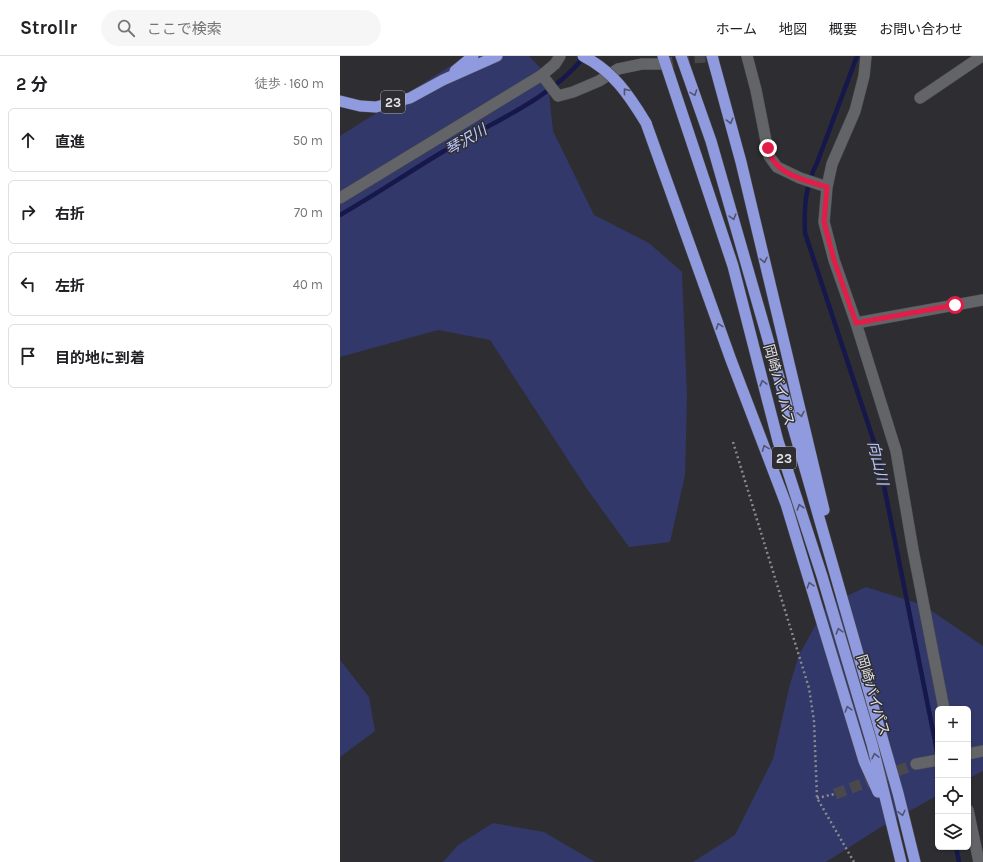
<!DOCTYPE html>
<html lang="ja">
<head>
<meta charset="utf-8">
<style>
  body { margin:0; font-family:Karla,"Noto Sans JP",sans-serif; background:#f6f6f6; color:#202124 }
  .controls { position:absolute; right:12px; bottom:12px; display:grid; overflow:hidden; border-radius:6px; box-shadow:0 1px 3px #0004 }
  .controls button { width:36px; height:36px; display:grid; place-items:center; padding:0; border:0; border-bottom:1px solid #e0e0e0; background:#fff; color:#202124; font:20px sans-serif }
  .stop { position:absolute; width:12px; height:12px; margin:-9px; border:3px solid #e11d48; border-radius:50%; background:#fff }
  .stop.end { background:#e11d48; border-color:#fff; box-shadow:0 1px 4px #0008 }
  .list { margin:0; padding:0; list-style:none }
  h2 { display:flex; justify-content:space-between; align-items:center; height:52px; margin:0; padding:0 16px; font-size:17px }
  h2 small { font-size:13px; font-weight:400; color:#757577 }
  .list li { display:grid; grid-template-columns:26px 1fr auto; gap:12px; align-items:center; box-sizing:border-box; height:64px; margin:0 8px 8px; padding:0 8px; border:1px solid #e0e0e0; border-radius:6px }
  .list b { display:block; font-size:15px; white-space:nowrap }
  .list em { font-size:13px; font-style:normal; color:#757577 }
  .icon { flex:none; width:22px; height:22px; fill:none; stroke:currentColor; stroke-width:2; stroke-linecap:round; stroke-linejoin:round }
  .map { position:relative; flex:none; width:643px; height:806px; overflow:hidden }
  header { display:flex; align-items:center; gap:24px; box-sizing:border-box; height:56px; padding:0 20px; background:#fff; border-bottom:1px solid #e0e0e0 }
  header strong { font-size:19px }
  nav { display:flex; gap:22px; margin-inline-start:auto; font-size:14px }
  .search { width:280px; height:36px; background:#f6f6f6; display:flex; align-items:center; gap:10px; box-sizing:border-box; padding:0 14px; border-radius:22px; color:#757577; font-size:15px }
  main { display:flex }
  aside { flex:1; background:#fff }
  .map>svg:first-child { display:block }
  .green { fill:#32386a }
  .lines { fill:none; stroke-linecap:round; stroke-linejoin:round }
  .stream { stroke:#16174b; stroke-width:4.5 }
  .minor-tunnel { stroke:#49494d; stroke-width:11; stroke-dasharray:11 5.5; stroke-linecap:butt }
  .minor-casing { stroke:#4c4c4f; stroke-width:12 }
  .trunk-casing { stroke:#4c4c4f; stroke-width:12 }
  .path { stroke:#8a8a8d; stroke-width:2.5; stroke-dasharray:2 3; stroke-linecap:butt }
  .minor { stroke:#636468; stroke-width:11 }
  .trunk { stroke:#909bdf; stroke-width:11 }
  .trunk-bridge-casing { stroke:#4c4c4f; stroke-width:12; stroke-linecap:butt }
  .trunk-bridge { stroke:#909bdf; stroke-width:11 }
  .oneway { stroke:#50546f }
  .route { stroke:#e11d48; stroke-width:5 }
  .labels { text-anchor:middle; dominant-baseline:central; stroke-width:3; stroke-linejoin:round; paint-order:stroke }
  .shield { fill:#2e2e32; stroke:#adadb1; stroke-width:1 }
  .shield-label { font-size:13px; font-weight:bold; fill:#e4e4e7 }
  .street-label { font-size:14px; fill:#e4e4e7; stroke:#2e2e32 }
  .water-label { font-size:15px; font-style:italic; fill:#bdc8fc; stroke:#2e2e32 }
</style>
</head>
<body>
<header>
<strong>Strollr</strong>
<div class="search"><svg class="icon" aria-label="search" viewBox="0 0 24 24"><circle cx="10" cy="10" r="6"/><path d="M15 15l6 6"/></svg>ここで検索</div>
<nav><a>ホーム</a><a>地図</a><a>概要</a><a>お問い合わせ</a></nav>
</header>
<main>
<aside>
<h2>2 分<small>徒歩 · 160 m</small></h2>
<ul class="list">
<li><svg class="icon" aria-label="ahead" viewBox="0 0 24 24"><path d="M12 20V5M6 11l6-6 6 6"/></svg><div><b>直進</b></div><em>50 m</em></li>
<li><svg class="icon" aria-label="right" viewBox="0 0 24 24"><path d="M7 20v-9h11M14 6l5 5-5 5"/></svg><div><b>右折</b></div><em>70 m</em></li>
<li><svg class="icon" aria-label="left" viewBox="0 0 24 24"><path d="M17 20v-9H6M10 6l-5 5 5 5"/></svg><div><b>左折</b></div><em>40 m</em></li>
<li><svg class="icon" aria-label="arrive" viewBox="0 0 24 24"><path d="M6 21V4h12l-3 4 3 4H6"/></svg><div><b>目的地に到着</b></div></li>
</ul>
</aside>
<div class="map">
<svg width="643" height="806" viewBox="0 0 643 806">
  <rect width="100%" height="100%" fill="#2e2e32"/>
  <path class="green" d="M126 0H189L207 19 213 75 254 159 309 187 342 216 347 341 345 419 330 486 289 491 247 433 150 284 98 274 0 301V80Z
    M526 531 583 549 643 590V715L628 723V653H598V739L541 771 486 806H353L395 779 433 703 450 628 459 599 487 549Z
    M0 604 29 641 35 675 0 701Z
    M153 767 204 776 255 806H103L118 789Z"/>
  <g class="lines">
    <path class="stream" d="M517 0 477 107C465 129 464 153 465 177L537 395 598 700
      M0 159C35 139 69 116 104 95 152 66 208 45 244 1
      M616 791 619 806"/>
    <path class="minor-tunnel" d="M322 8 352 2 379 0
      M495 738 576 708"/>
    <g class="minor-casing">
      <path id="minor" d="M407 0 416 34 429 100 437 111 460 122 487 131
        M526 0 524 20 515 55 492 108 487 131 484 166 494 204 516 267 556 395 573 494 604 653
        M202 19 218 40 233 36 259 25 278 13 302 8H322
        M580 42 642 0
        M0 142 202 19 215 8 220 0
        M516 267 643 244
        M628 698 643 695
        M576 708 598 704
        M628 754 639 806"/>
    </g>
    <g class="trunk-casing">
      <path id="trunk" d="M323 0 393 210 438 385 482 520 532 688 561 806
        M341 0 371 85 558 737 575 806
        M372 0 401 106 484 454
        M115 15 133 0
        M0 45 20 50 36 51 70 42 103 24 157 0
        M306 67 391 304 446 448 524 705 538 736"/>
    </g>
    <path class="path" d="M393 386 469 632 474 665 477 742 514 806
      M477 742 495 738"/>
    <use href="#minor" class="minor"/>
    <use href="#trunk" class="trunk"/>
    <g class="trunk-bridge-casing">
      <path id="trunk-bridge" d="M243 0C273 15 289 39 306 67"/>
    </g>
    <use href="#trunk-bridge" class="trunk-bridge"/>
  </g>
  <defs><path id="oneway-chevron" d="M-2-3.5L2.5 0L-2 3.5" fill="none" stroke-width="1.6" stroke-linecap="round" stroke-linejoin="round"/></defs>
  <g class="oneway">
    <use href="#oneway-chevron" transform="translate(286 35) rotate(-128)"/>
    <use href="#oneway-chevron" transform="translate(354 37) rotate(70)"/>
    <use href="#oneway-chevron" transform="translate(390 65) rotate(75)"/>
    <use href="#oneway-chevron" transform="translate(393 161) rotate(74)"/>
    <use href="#oneway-chevron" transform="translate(424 204) rotate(77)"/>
    <use href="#oneway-chevron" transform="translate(379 270) rotate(-110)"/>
    <use href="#oneway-chevron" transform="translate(423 327) rotate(-105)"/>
    <use href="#oneway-chevron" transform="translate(461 358) rotate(77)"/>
    <use href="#oneway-chevron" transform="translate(425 392) rotate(-111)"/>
    <use href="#oneway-chevron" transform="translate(460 451) rotate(-108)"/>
    <use href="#oneway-chevron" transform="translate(470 529) rotate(-107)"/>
    <use href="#oneway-chevron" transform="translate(499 575) rotate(-107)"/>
    <use href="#oneway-chevron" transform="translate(508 653) rotate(-107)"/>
    <use href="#oneway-chevron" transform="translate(535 700) rotate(-103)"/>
    <use href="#oneway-chevron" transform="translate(562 757) rotate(77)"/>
  </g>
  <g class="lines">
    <path class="route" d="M428 92C433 118 464 124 487 131L484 166 494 204 516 267 615 249"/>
  </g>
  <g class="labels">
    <g class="shield">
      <rect x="41" y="35" width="24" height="22" rx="3"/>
      <rect x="432" y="391" width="24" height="22" rx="3"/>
    </g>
    <g class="shield-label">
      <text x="53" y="46">23</text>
      <text x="444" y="402">23</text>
    </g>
    <g class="street-label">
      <text transform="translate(439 329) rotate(75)">岡崎バイパス</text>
      <text transform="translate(533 639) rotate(73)">岡崎バイパス</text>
    </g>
    <g class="water-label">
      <text transform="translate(126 84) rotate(-31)">琴沢川</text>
      <text transform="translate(538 407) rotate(77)">向山川</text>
    </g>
  </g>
</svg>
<div class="controls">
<button>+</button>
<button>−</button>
<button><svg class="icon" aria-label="locate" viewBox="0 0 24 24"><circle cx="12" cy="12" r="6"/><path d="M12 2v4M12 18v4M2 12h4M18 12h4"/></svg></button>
<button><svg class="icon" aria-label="layers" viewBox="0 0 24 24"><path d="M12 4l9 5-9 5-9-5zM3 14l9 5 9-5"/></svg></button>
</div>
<div class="stop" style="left:615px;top:249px"></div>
<div class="stop end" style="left:428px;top:92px"></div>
</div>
</main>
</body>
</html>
